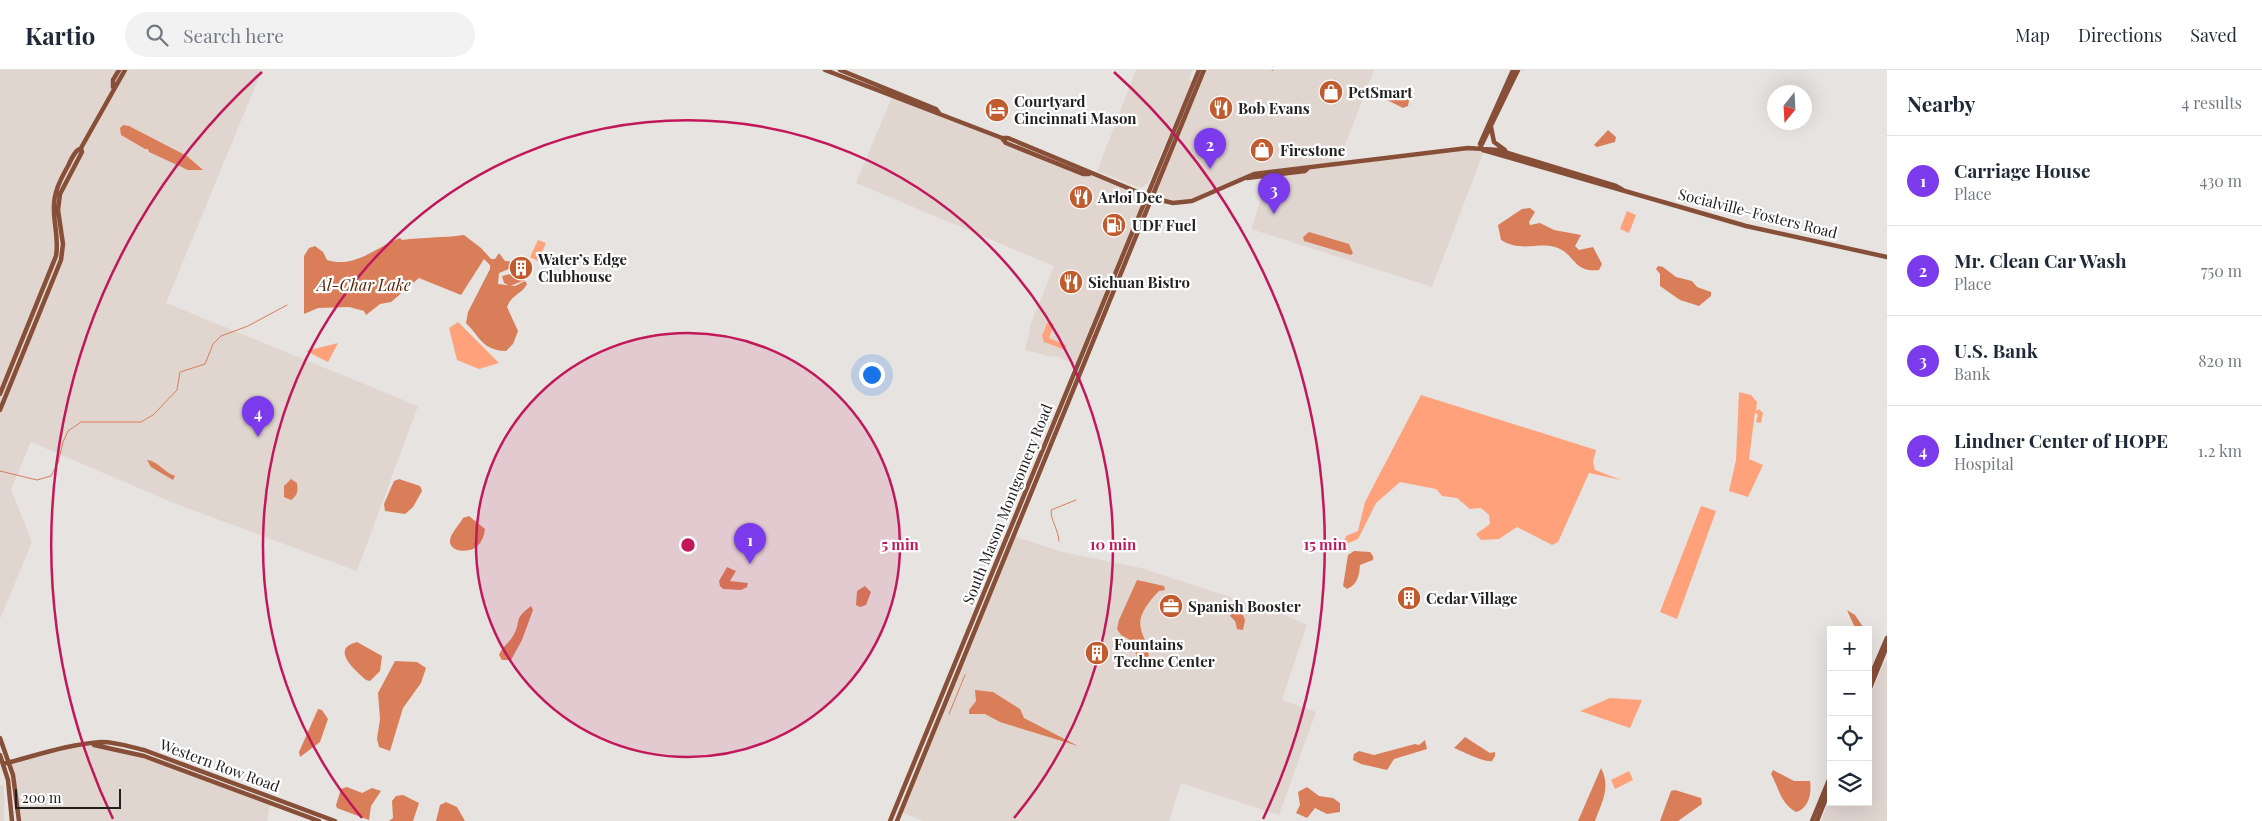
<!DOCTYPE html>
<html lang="en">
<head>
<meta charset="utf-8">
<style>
  body { margin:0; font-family:"Playfair Display",serif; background:#f2f2f3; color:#1f2937 }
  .controls { position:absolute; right:15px; bottom:15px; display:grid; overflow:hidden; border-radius:0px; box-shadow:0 5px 20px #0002 }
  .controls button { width:45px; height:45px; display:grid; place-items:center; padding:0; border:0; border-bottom:1px solid #e0e1e3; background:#fff; color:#1f2937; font:25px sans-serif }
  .compass { position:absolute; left:1767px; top:15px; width:45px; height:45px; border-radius:50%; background:#fff; box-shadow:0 5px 20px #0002; rotate:198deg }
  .scale { position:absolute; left:15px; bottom:12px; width:106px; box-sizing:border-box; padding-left:5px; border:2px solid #222120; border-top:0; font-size:14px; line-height:18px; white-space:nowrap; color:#222120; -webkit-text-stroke:4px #fff; paint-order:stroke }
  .you { position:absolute; left:871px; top:304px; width:18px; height:18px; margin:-12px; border:4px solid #fff; border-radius:50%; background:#1a73e8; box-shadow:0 0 0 8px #1a73e833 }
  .badge { display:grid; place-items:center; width:32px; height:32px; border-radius:50%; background:#7c3aed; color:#fff; font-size:16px; font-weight:700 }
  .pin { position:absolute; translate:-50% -41px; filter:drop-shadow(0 1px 2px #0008) }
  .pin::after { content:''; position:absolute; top:26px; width:18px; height:15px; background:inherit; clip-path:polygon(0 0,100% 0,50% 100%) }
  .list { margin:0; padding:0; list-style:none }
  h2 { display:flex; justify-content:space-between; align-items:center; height:65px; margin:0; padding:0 20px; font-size:21px }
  h2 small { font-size:16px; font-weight:400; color:#747a83 }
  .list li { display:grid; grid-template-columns:32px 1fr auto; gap:15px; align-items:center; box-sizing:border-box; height:90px; padding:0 20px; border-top:1px solid #e0e1e3 }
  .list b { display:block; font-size:19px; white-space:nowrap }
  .list p { margin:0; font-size:16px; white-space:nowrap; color:#747a83 }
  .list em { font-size:16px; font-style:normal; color:#747a83 }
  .icon { flex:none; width:28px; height:28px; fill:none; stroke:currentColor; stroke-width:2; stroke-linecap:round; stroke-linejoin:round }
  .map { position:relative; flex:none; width:1887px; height:751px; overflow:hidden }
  header { display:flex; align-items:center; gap:30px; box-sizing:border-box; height:70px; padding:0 25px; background:#fff; border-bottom:1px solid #e0e1e3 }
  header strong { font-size:24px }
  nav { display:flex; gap:28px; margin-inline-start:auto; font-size:18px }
  .search { width:350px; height:45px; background:#f2f2f3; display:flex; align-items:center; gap:12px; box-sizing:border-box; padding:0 18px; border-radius:28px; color:#747a83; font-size:19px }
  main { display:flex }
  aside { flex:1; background:#fff }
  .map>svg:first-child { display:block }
  .built { fill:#e1d5d0 }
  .green { fill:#ffa27c }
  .water { fill:#d97e59 }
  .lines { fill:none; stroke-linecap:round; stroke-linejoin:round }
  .stream { stroke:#d97e59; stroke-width:1 }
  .secondary { stroke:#884f38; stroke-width:4.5 }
  .ring { fill:none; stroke:#c2185b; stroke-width:2.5 }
  .labels { text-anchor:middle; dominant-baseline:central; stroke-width:4.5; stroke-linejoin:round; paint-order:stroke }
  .poi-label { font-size:15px; font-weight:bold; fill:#222120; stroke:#fff; text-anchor:start }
  .street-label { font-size:15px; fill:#222120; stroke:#fff }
  .water-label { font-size:16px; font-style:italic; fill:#5a2105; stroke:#fff }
  .centre { fill:#c2185b; stroke:#fff; stroke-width:2.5 }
  .ring-label { font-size:15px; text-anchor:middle; font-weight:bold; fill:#c2185b; stroke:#fff; stroke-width:4.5; stroke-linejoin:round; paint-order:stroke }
</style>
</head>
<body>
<header>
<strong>Kartio</strong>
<div class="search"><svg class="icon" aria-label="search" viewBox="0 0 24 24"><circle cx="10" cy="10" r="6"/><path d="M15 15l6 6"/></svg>Search here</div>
<nav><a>Map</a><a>Directions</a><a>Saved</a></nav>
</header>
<main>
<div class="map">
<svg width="1887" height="751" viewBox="0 0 1887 751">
  <rect width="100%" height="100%" fill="#e7e3e1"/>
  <path class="built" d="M0 0H262L166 233 418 336 357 501 176 434 31 372 11 419 32 472 0 549Z
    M1136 0H1193L1189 9 1192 11 1184 31 1148 113 1141 118 1097 101Z
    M1204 0H1374L1341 86 1334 94 1459 79 1484 81 1432 217 1251 159 1264 120 1262 102 1204 127 1180 133 1152 128 1130 180 1126 178 1077 295 1055 286 1051 287 1025 280 1031 253 1054 196 856 113 892 27 1002 68 1006 73 1074 101 1089 104 1151 128Z
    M1014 466 1062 482 1141 498 1283 544 1307 555 1282 630 1316 642 1279 745 1181 713 1169 751H923L901 742Z
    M1884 592 1887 593V751H1821L1831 726V732H1868V632Z
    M94 675 132 682 270 733 267 751H19L10 692 43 682Z
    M0 715 4 716V751H0Z"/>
  <path class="green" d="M1627 141 1636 145 1629 163 1620 159Z
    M538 170 546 173 538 191 530 187Z
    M458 252 499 293 479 299 457 290 449 258Z
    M1050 252 1054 254 1049 268 1066 275 1065 280 1044 272 1042 266 1047 253Z
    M338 273 328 292 306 281Z
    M1739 322 1751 325 1757 332 1756 341 1759 339 1763 343 1761 353 1756 352 1758 345 1755 342 1749 389 1763 395 1748 427 1729 421 1736 390Z
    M1421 325 1596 380 1593 392 1595 400 1621 410 1589 403 1558 472 1552 475 1517 457 1499 469 1481 470 1476 464 1490 454 1489 445 1481 438 1470 439 1457 428 1442 426 1436 419 1400 412 1376 433 1358 469 1342 476 1346 466 1358 461 1365 432Z
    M1701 436 1716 441 1677 549 1660 542Z
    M1610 628 1642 630 1630 658 1580 641Z
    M1629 701 1633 710 1615 719 1611 710Z"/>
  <path class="water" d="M1381 20 1395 26H1405L1409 30 1408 36 1403 38 1387 30 1379 29Z
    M123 55 129 56 187 86 203 100H188L149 82 148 79H145L121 65 120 58Z
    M1608 60 1616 67 1615 72 1597 77 1594 75Z
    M1530 138 1535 142 1529 152 1530 155 1540 153 1554 160 1581 165 1575 176 1579 180 1593 177 1602 194 1599 200C1574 203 1575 185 1558 178 1539 171 1522 183 1501 170L1498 155 1522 139Z
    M1309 162 1349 174 1353 183 1351 185 1304 171 1303 167Z
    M464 165 481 178 491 189H495L499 183 505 191 514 192 516 196 499 203 498 214 515 216 525 211 527 214C522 224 511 225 507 237L518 261 513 274 506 281C482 280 481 268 466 253L468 242 490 199V195L484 189 461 225 419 208 391 232 380 234 366 245 364 241 349 237 318 238 304 244V186L309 178 315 176 323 182 327 190C355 199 376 177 400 168L402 170C423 167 443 168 464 165Z
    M1658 196 1663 197 1676 207 1692 211 1697 217 1711 222V226L1699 236 1680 230 1660 216V204L1656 199Z
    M514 203 518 207 525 205V210L510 216 504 213 502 206Z
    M147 390C158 391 165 403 175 406L173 410 151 397Z
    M291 409 297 413C298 421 298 425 291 430L284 427V416Z
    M399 409 420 416 422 421 413 437 405 444 385 441 384 434 394 411Z
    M469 446 485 459C484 467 481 475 473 479 466 482 451 482 450 472 449 465 460 454 463 448Z
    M1354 481 1370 482 1373 486V490L1360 495C1359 506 1358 514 1347 519L1343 516 1348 485Z
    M727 497 736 501 730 511 748 513 747 517 741 520 723 519 720 516 719 511Z
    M1137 510 1164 516 1165 520 1159 521C1119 562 1157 564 1147 598L1142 597 1138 591 1132 571 1121 565 1117 559 1119 550Z
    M865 516 871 522 866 535 860 537 856 535 857 521Z
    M531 536 533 540 522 570 511 590H502L499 585C502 577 509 573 513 566 522 551 512 550 531 536Z
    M1233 540 1243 545 1245 550 1243 560 1237 559 1235 551 1230 546Z
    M1847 540 1855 545 1865 560H1856Z
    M357 572 382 586 380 601 370 611 366 610C356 601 329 579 357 572Z
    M395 591 417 592 426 598 421 613 403 638 390 681 379 677 377 669 380 649 378 623Z
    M975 620 993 622 1020 639 1024 648 1078 676 1000 652 985 644H969V640L976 631Z
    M318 639 322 640 328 649 320 672 300 687 299 682Z
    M1465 667 1490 683 1495 682V686L1492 691C1485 693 1462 681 1454 678Z
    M1425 670 1427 679 1394 689 1387 700 1361 694 1353 690 1354 684 1359 681 1374 685 1415 674 1419 675Z
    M1601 698C1611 717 1602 732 1595 751H1578Z
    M1773 700 1794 711H1810C1812 722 1809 739 1796 742 1780 733 1779 718 1771 704Z
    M347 717 362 723 372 718 381 721 371 736 369 750 337 738 336 735 341 719Z
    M1307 717 1319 726 1333 728 1340 733V742L1327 744 1315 738 1307 748 1296 743 1300 735 1298 722Z
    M1675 720 1701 728 1702 734 1678 751H1660L1671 721Z
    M403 725 419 733 413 751H389L393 748 392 731 396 726Z
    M446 732 457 737 465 751H436L440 735Z"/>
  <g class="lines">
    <path class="stream" d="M1272 1 1273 0
      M0 401 37 410 51 406 58 393 63 372 68 361 81 352H141L153 345 177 320 180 302 205 294 213 274 221 266 248 256 287 235
      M1059 471C1058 459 1051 451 1051 440L1076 430
      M949 644 965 605"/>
    <path class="secondary" d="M825 0 1002 68 1006 73 1083 104H1089
      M840 0 936 39 939 43
      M113 17V10L119 0
      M1491 57 1494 72 1505 80
      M1002 68H1008L1152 128 1173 133 1192 131 1254 104 1468 78 1498 80 1616 116 1623 120
      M1480 74 1513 0
      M1480 78 1518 0
      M1483 80 1746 156 1887 187
      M1247 108 1305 101 1308 98
      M0 324 56 186C59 169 54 156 54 140 53 124 60 110 68 96 71 90 74 81 81 78
      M0 340 61 190 63 174 58 140 60 124 82 82 81 78 125 0
      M1868 612 1887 568
      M1868 623 1887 576
      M0 668 13 705 19 751
      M94 675 144 686 319 751
      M0 685 8 710 12 751
      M3 694C35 686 68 674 102 672 116 672 131 677 144 680L335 751
      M890 751 1199 0
      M897 751 1204 0
      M1812 751 1831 705
      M1817 751 1831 716"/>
  </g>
  <circle cx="688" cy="475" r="212" fill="#c2185b" fill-opacity=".12"/>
  <g class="ring">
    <circle cx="688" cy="475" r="212"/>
    <path d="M362 748A425 425 0 1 1 1014 748"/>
    <path d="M113 749A637 637 0 0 1 262 2M1114 2A637 637 0 0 1 1263 749"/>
  </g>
  <defs>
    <g id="shop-disc" transform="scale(1.25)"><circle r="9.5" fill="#c25c2f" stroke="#fff"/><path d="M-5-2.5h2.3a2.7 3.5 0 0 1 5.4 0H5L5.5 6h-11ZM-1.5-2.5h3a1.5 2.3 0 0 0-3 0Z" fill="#fff"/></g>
    <g id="restaurant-disc" transform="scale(1.25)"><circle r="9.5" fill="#c25c2f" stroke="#fff"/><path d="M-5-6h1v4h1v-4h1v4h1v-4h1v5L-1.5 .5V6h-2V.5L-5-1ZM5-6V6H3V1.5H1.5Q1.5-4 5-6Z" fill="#fff"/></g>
    <g id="hotel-disc" transform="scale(1.25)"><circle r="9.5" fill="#c25c2f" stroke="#fff"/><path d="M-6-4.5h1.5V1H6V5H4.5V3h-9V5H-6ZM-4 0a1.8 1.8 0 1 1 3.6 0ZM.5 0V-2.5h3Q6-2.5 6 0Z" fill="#fff"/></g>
    <g id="fuel-disc" transform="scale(1.25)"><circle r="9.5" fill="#c25c2f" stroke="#fff"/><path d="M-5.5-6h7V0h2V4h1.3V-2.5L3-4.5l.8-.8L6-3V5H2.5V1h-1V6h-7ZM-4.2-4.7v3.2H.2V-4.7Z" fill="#fff"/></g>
    <g id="building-disc" transform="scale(1.25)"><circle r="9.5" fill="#c25c2f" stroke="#fff"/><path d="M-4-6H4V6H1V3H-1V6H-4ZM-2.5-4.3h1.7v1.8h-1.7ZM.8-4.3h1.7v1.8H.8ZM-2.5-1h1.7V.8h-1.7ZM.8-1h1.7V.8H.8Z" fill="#fff"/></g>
    <g id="office-disc" transform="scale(1.25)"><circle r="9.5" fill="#c25c2f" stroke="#fff"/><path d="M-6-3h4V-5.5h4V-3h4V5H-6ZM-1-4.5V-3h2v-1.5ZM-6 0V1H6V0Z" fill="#fff"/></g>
  </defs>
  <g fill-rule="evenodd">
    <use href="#shop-disc" x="1331" y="22"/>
    <use href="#restaurant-disc" x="1221" y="38"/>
    <use href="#hotel-disc" x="997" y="40"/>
    <use href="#shop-disc" x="1262" y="80"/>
    <use href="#restaurant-disc" x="1081" y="127"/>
    <use href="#fuel-disc" x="1114" y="155"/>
    <use href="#building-disc" x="521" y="198"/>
    <use href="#restaurant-disc" x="1071" y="212"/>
    <use href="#building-disc" x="1409" y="528"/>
    <use href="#office-disc" x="1171" y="536"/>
    <use href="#building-disc" x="1097" y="583"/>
  </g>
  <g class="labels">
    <g class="poi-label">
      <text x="1348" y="22">PetSmart</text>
      <text x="1014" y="31">Courtyard<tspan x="1014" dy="17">Cincinnati Mason</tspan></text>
      <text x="1238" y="38">Bob Evans</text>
      <text x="1280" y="80">Firestone</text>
      <text x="1098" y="127">Arloi Dee</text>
      <text x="1132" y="155">UDF Fuel</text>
      <text x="538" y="189">Water’s Edge<tspan x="538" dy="17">Clubhouse</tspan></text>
      <text x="1088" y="212">Sichuan Bistro</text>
      <text x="1426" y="528">Cedar Village</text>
      <text x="1188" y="536">Spanish Booster</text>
      <text x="1114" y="574">Fountains<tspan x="1114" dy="17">Techne Center</tspan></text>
    </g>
    <g class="street-label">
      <text transform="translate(1758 143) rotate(14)">Socialville–Fosters Road</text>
      <text transform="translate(1007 434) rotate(-68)">South Mason Montgomery Road</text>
      <text transform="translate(220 695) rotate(20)">Western Row Road</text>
    </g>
    <g class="water-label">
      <text x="364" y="214">Al-Char Lake</text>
    </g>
  </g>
  <circle cx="688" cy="475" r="8" class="centre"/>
  <g class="ring-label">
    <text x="900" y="480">5 min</text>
    <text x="1113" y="480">10 min</text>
    <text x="1325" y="480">15 min</text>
  </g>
</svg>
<div class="controls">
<button>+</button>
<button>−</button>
<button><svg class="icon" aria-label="locate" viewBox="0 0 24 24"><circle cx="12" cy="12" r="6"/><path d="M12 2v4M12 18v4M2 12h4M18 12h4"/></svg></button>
<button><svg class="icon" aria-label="layers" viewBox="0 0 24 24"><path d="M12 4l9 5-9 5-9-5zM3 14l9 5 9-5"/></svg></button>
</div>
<svg class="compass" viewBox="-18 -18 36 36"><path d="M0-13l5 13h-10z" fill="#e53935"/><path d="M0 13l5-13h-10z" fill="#747a83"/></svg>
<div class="scale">200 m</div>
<div class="you"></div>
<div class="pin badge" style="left:750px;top:494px">1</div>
<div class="pin badge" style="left:1210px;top:99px">2</div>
<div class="pin badge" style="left:1274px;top:144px">3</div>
<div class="pin badge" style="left:258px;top:367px">4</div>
</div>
<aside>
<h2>Nearby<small>4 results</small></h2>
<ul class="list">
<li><span class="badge">1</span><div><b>Carriage House</b><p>Place</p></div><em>430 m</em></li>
<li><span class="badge">2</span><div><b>Mr. Clean Car Wash</b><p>Place</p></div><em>750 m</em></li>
<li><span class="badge">3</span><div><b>U.S. Bank</b><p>Bank</p></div><em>820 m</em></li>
<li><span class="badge">4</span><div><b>Lindner Center of HOPE</b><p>Hospital</p></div><em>1.2 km</em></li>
</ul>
</aside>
</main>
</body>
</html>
